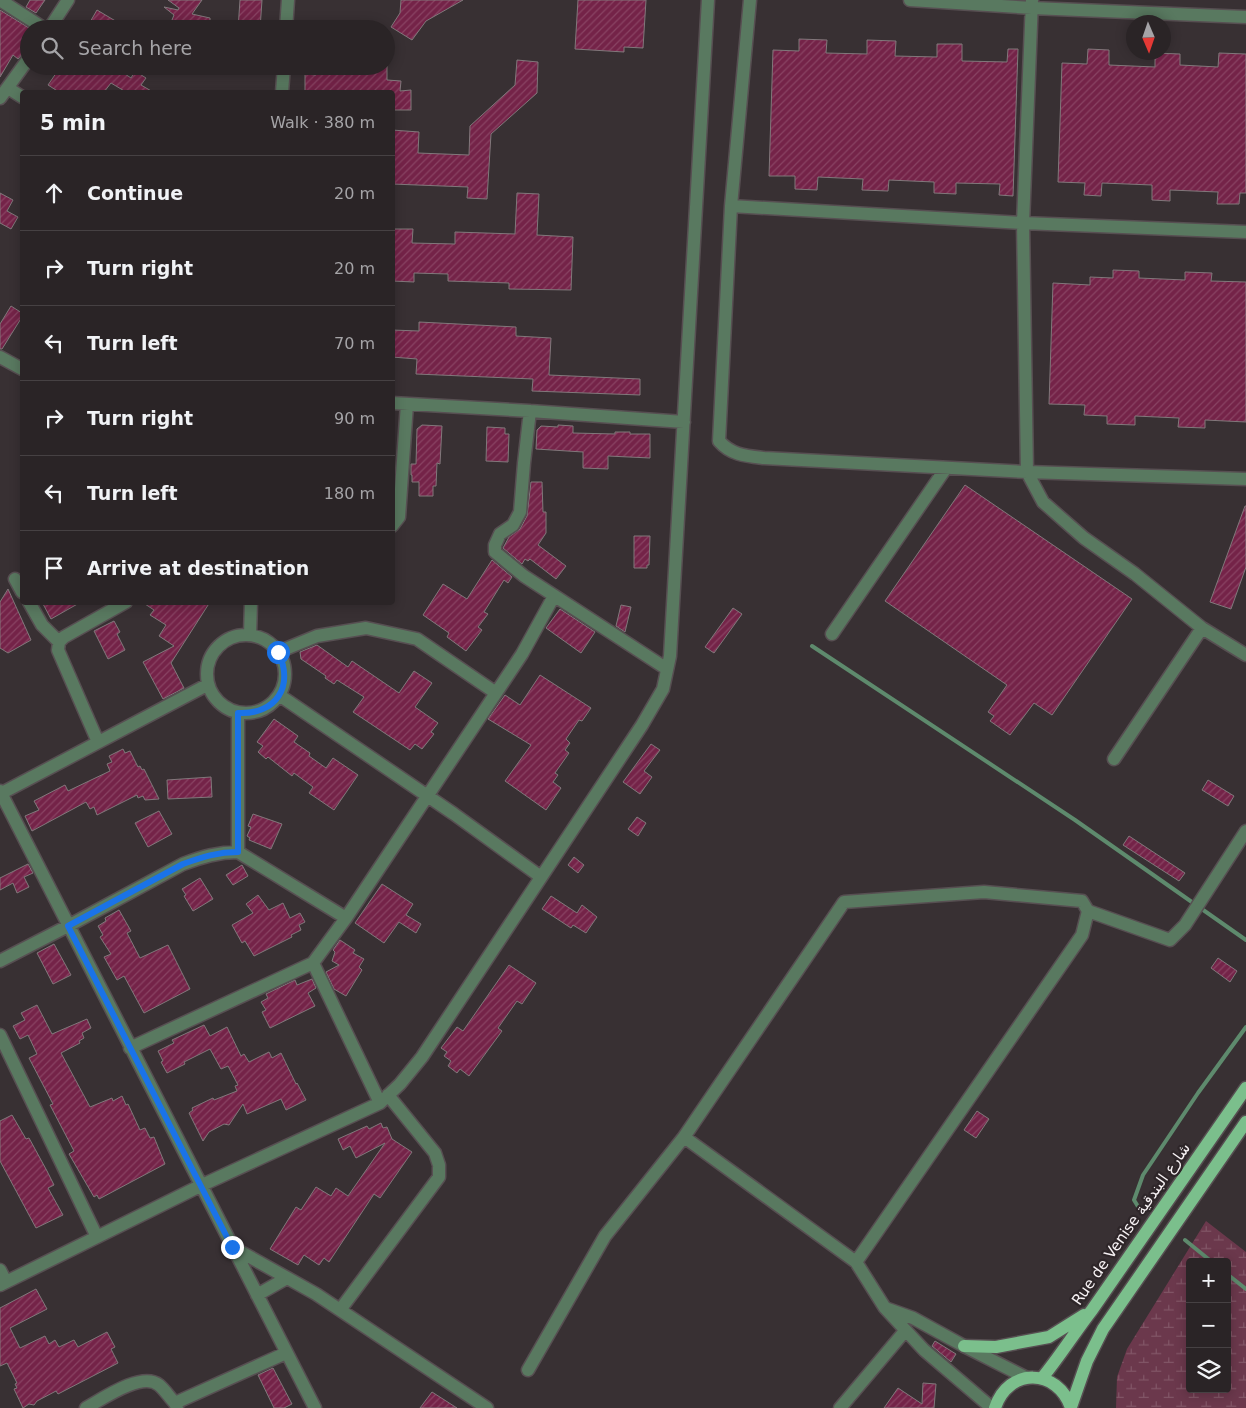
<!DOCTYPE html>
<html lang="en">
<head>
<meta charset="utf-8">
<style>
  body { margin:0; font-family:"DejaVu Sans","Noto Naskh Arabic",sans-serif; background:#322c2e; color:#f1f3f6 }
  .controls { position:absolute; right:15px; bottom:15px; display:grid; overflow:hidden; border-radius:5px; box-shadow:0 2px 12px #0003 }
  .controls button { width:45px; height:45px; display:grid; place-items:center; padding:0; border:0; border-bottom:1px solid #464143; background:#2a2426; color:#f1f3f6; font:25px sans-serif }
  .compass { position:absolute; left:1126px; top:15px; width:45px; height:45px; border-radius:50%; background:#2a2426; box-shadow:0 2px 12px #0003; rotate:178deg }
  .stop { position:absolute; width:15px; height:15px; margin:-11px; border:4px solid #1a73e8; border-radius:50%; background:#fff }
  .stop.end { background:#1a73e8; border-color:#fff; box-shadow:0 1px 5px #0008 }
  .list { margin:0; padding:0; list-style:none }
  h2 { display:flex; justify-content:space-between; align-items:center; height:65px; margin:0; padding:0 20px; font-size:21px }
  h2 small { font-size:16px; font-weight:400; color:#a5a4a7 }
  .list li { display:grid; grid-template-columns:32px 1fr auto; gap:15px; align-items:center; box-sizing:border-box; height:75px; padding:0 20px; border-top:1px solid #464143 }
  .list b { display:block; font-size:19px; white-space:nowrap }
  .list em { font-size:16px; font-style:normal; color:#a5a4a7 }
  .icon { flex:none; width:28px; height:28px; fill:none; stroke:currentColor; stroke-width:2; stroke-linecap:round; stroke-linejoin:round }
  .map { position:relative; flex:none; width:1246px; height:1408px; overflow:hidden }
  .search { position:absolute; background:#2a2426; box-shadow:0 2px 12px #0003; left:20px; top:20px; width:375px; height:55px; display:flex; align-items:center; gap:12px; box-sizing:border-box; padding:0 18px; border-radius:28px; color:#a5a4a7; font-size:19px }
  .panel { position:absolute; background:#2a2426; box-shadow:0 2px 12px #0003; left:20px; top:90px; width:375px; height:515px; border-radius:5px }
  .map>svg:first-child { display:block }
  .wetland { fill:url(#wetland-marsh); fill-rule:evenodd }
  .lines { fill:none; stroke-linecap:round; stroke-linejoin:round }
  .stream { stroke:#5e8a6d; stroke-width:4 }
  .building { fill:url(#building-hatch); stroke:#81787b }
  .minor-casing { stroke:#574f52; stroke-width:15 }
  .major-casing { stroke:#574f52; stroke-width:15 }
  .minor { stroke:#597960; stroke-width:12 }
  .major { stroke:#7bbf8c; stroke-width:12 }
  .route { stroke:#1a73e8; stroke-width:6 }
  .labels { text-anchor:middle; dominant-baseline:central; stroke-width:4.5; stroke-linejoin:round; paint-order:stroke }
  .street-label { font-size:15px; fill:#f7f2f4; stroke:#2e2629 }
</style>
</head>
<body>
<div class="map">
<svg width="1246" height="1408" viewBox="0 0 1246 1408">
  <defs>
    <pattern id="wetland-marsh" width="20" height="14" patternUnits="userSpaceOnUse" patternTransform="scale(1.25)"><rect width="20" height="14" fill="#6b384c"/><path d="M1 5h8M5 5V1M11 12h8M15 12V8" fill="none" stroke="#815566"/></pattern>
    <pattern id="building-hatch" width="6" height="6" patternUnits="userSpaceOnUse" patternTransform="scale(1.25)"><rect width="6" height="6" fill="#742348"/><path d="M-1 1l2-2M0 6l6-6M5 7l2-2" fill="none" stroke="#894363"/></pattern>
  </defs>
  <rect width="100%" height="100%" fill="#383033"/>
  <path class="wetland" d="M1206 1221 1246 1252V1408H1116L1117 1377 1127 1349ZM1190 1262H1227V1389H1190Z"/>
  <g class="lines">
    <path class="stream" d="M812 646 1075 820 1246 940
      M1142 1213 1134 1200 1143 1175 1198 1093 1246 1027
      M1185 1240 1212 1262
      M1227 1274 1246 1289"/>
  </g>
  <path class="building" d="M30 0H45L36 13 26 7Z
    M168 0H202L192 14 210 18V29H195L184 22 181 26 172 20 174 15 164 7 178 10 179 8Z
    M240 0H262L260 29H238Z
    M401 0H463L426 21 412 40 391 27 400 13Z
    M578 0H646L643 48 624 47V52L575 49Z
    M0 10 29 28V41L25 51 18 59 13 55 0 77Z
    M97 10 129 29H86Z
    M799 39 827 40 826 53 867 54V40L896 41 895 56 937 57V44H962V61L1007 62 1008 49H1018L1013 196 999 195 1000 184 956 183V194L934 193V182L889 180 888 191 862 190 863 179 818 177 817 190 795 189V176H769L773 50 799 51Z
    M1088 49 1109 50V65L1155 67V53L1180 54V65L1218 67 1219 53 1246 54V193H1240L1239 204H1217L1218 192 1170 190V201L1152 200V185L1102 183 1101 196 1084 195 1085 183 1058 182 1062 63 1087 64Z
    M517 60 538 62 537 93 491 134 487 199 467 198 468 187 392 184V130L419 132 418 153 469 155 470 126 515 85Z
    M61 66H113L131 78 135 71 146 78 141 85 153 92H126L111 83 104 92H59L48 85Z
    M316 66H387V80L401 81 400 91 411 90V110H392V92H305V74L316 75Z
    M0 193 13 200 7 211 18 217 11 229 0 223Z
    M517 193 539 194 537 235 573 237 571 290 509 289V283L448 281V274L414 273V282L392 281V229H413L412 243 455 244V232L515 234Z
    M1113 270 1139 271V278L1185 280V272L1212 273 1211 281 1246 282V422L1205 420V428L1178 427 1179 418 1135 416V425L1107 424V416L1084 415 1085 405 1049 404 1053 283 1090 285V277L1113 278Z
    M11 306 22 313V317L2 349H0V324Z
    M419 322 516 327V336L551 338 549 375 640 379V395L532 391 533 379 416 374 417 359 392 357V330L419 331Z
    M422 425 442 426 440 464 437 463 436 486H433V496H419V482H412V475H411V464H416L417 429Z
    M558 425 573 426V433L615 434V432H630V434H650V458L608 456V469L583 468V452L536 449 537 430 541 426 558 427Z
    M487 427 505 428V434H509L508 462 486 461Z
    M531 482H542L543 512H546V533L538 545 566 566 556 579 530 559 528 561 525 559 522 564 503 548 509 537 520 529 527 516Z
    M965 485 1132 599 1052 715 1034 703 1010 735 990 721 994 716 988 712 1007 685 885 601Z
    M1245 506H1246V567L1231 609 1210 602Z
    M634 536H650L649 565H647V568H634Z
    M492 560 512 577 508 583 504 580 484 612 488 614 478 627 482 630 466 651 447 637 449 633 423 615 443 584 467 599Z
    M8 589 31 640 8 653 0 648V602Z
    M42 602H81L51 619Z
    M142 602H210L171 663 184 688 163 699 143 662 174 646 159 636 166 625 150 615 154 610Z
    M621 605 631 607 625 632 616 626Z
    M733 608 742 614 714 653 705 647Z
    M560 609 595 632 581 653 546 628Z
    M114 621 120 632 117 634 125 650 108 659 94 631Z
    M317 645 348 667 352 661 399 693 414 671 432 683 415 707 438 723 431 732 434 734 422 749 415 744 410 750 353 712 364 697 337 680 334 684 325 678 326 676 301 659 300 652Z
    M540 675 591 708 582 721 579 720 566 739 570 743 565 750 569 753 555 773 558 775 553 782 561 788 546 810 505 781 531 745 488 719 505 695 520 705Z
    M274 719 298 736 294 742 310 753 309 756 326 768 333 758 358 775 334 810 309 793 313 787 294 773 292 776 268 757 266 759 258 752 263 746 257 742Z
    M651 744 660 750 644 771 652 777 640 794 623 782Z
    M123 749 125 753 130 751 138 767 140 766 142 770 144 769 159 799 145 800 143 796 138 798 137 795 97 815 94 807 90 809 86 802 32 831 25 816 39 810 34 801 65 785 68 791 110 771 107 764 112 762 109 756Z
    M211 777 212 797 168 799 167 780Z
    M1208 780 1234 796 1228 806 1202 790Z
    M159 811 172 834 148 847 135 823Z
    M253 814 282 824 271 849 249 840 250 838 247 836 251 827 248 826Z
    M637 817 646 823 638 836 628 829Z
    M1129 836 1185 873 1179 881 1123 845Z
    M574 857 584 865 578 873 568 865Z
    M28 864 33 873 24 877 29 887 17 893 13 883 0 890V878Z
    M242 865 248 876 233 885 226 875Z
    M200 878 213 899 193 911 184 896 186 895 182 889Z
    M382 884 413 904 406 915 421 924 416 933 399 922 384 943 355 923Z
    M258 895 269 910 283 903 290 918 300 913 305 922 299 925 301 930 291 935 292 937 254 956 245 941 242 943 232 925 253 913 246 904Z
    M551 896 577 913 582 905 597 917 586 933 573 925 571 928 542 909Z
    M119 910 131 931 127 933 140 958 168 945 190 989 144 1013 124 976 117 980 104 957 111 954 100 937 103 935 98 926 106 921 105 918Z
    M340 940 355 950 353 953 364 959 359 967 362 970 346 996 334 989 326 972 339 965 332 961 335 952 333 950Z
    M54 944 71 975 53 984 37 953Z
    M1218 958 1237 971 1230 982 1211 968Z
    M509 965 536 983 522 1004 517 1001 498 1028 502 1031 469 1076 460 1069 457 1073 448 1066 451 1061 444 1056 447 1052 441 1048 457 1027 463 1031Z
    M312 979 316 988 308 993 315 1006 270 1028 262 1012 266 1010 261 1002 268 998 266 994 295 980 297 985Z
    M37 1005 52 1034 87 1019 91 1028 82 1033 84 1038 79 1041 80 1043 61 1053 90 1107 112 1098 113 1101 122 1096 126 1105 128 1104 140 1130 145 1128 150 1138 154 1137 165 1164 99 1199 97 1195 94 1197 69 1154 74 1151 50 1105 53 1104 29 1058 37 1054 28 1035 20 1039 13 1026 25 1020 21 1013Z
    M204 1025 210 1036 227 1027 241 1056 244 1054 249 1062 269 1052 272 1058 281 1053 296 1084 297 1083 306 1100 286 1110 281 1099 247 1114 243 1104 229 1125 224 1124 209 1132 203 1141 189 1113 193 1110 192 1108 213 1098 214 1100 237 1091 235 1086 238 1085 228 1066 221 1069 210 1049 184 1062 185 1064 167 1073 161 1062 163 1061 158 1051 174 1043 172 1040Z
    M977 1111 989 1119 976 1138 964 1130Z
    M12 1115 26 1139 29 1138 47 1171 54 1185 48 1188 63 1215 36 1228 0 1161V1121Z
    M381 1123 383 1128 387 1127 392 1139 412 1152 380 1198 374 1194 329 1262 324 1258 319 1265 304 1255 298 1265 270 1249 296 1207 301 1210 316 1187 331 1196 336 1188 348 1196 385 1143 356 1158 350 1146 343 1150 338 1139 367 1126 369 1129Z
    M36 1289 47 1309 10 1328 20 1348 45 1336 49 1344 55 1340 59 1347 74 1340 78 1347 107 1332 115 1347 111 1349 118 1363 58 1394 56 1391 37 1401 34 1405 29 1404 23 1408 14 1389 17 1388 15 1384 17 1383 7 1363 0 1366V1308Z
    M935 1341 956 1354 951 1362 932 1346Z
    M273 1368 292 1404 284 1408H274L258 1375Z
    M923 1383 936 1384 934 1408H884L898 1388 922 1404Z
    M432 1392 457 1408H420Z"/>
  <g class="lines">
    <g class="minor-casing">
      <path id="minor" d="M0 0 45 29
        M750 0 731 206 719 441C731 455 746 456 764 458L1027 472 1246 479
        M910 0 1032 8 1246 17
        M1032 0 1023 223 1027 472 1043 502 1084 538 1135 574 1202 628
        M49 29 68 0
        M286 29 288 0
        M8 88 22 97
        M282 92 284 66
        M0 98 29 58
        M731 206 1023 223 1246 232
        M0 357 22 369
        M392 403 530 411 684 422
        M530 411 524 463 520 512 513 525 500 534 495 545V552L524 576 667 669
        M392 526 399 517 407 404
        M15 579 22 592
        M29 602 42 625 59 642
        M832 634 946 468
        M207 674a39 39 0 1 1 78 0a39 39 0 1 1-78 0Z
        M250 635 251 602
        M278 652 317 636 366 628 417 639 496 693
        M279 695 454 814 541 877
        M238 713V852L346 918
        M98 742 58 650 59 642 64 637 126 602
        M1114 759 1202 628 1246 655
        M0 791 315 1408
        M0 794 207 685
        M0 961 68 926 183 864C202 857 218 852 238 852
        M313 963 380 1103
        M0 1035 97 1237
        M130 1048 313 963 346 918 522 654 554 596
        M684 1137 856 1262 885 1308
        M232 1247 316 1294 487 1408
        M856 1262 1082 935 1088 911
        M0 1270 6 1282
        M0 1285 200 1186 380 1103 400 1084 422 1057 642 725 663 689 670 656 708 0
        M257 1295 287 1278
        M340 1310 439 1177V1165L435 1153 388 1095
        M528 1370 605 1236 684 1137 844 902 984 892 1082 901 1088 911 1170 940 1185 925 1246 831
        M86 1408C102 1399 142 1371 159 1385 165 1390 170 1398 175 1403
        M177 1408 175 1403 286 1353
        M840 1408 905 1331
        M992 1408 924 1350 885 1308 913 1318 964 1346 1027 1378"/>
    </g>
    <g class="major-casing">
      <path id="major" d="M964 1346 996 1347 1049 1337 1084 1315
        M1042 1378C1060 1356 1075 1332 1092 1310L1246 1088
        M1071 1407 1087 1361 1103 1329 1246 1122
        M995 1408C1008 1367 1058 1368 1071 1408"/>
    </g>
    <use href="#minor" class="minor"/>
    <use href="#major" class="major"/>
  </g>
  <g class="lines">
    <path class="route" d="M232 1247 68 926 183 864C202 857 218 852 238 852V713C276 715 295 686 278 652"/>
  </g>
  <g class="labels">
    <g class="street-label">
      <text transform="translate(1131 1224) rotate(-55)">Rue de Venise شارع البندقية</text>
    </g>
  </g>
</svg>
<div class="controls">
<button>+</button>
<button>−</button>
<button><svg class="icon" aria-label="layers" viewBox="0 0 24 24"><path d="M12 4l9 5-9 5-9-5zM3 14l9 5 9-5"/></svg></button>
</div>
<svg class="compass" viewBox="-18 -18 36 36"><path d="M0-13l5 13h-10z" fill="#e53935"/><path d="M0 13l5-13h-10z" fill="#a5a4a7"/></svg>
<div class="stop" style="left:278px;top:652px"></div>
<div class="stop end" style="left:232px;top:1247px"></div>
<div class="search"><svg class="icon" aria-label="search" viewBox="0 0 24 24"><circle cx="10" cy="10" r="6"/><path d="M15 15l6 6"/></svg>Search here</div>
<section class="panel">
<h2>5 min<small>Walk · 380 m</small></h2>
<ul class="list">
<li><svg class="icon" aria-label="ahead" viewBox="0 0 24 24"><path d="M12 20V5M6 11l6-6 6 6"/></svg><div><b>Continue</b></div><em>20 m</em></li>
<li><svg class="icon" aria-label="right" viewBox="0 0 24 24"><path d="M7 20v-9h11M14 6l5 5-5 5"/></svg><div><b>Turn right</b></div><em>20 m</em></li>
<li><svg class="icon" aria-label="left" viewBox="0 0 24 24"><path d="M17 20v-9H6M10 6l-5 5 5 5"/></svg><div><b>Turn left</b></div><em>70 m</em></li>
<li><svg class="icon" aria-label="right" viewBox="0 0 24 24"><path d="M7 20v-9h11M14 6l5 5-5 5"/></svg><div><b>Turn right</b></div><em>90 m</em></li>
<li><svg class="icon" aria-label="left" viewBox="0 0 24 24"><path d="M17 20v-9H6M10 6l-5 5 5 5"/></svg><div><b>Turn left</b></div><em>180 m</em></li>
<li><svg class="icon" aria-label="arrive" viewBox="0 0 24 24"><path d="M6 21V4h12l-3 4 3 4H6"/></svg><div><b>Arrive at destination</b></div></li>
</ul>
</section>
</div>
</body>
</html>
